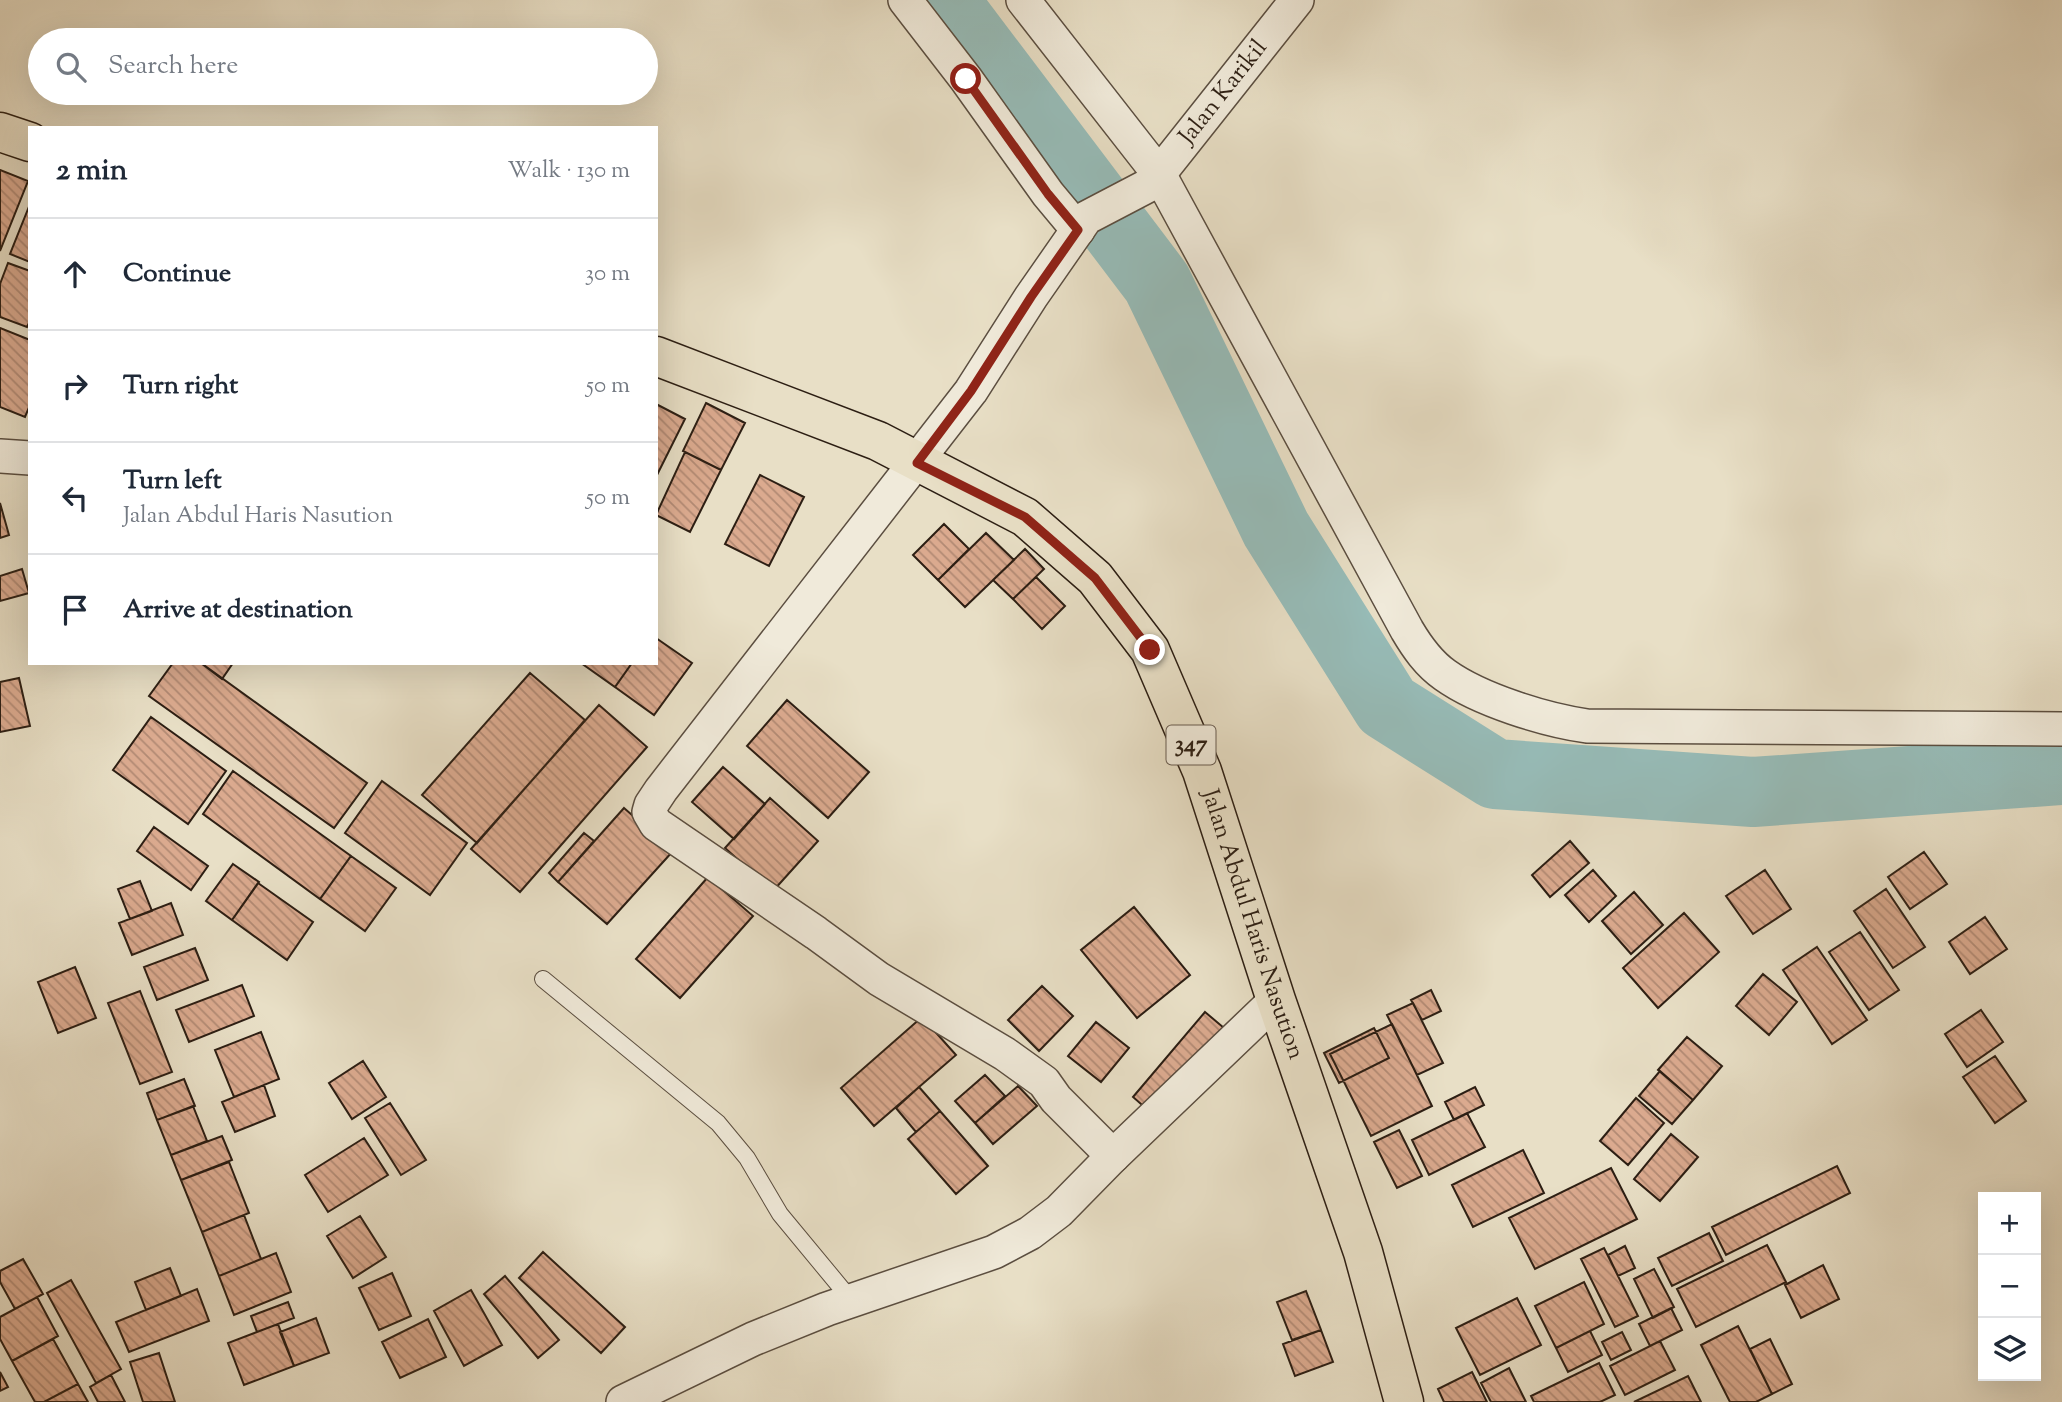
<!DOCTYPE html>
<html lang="en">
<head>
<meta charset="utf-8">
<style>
  body { margin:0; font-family:"Sorts Mill Goudy",serif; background:#f6f6f7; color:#1f2937 }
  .controls { position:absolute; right:21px; bottom:21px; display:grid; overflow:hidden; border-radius:0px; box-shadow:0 7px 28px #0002 }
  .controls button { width:63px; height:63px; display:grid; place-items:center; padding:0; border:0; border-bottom:2px solid #e0e1e3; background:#fff; color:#1f2937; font:35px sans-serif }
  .stop { position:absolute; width:21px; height:21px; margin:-16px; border:5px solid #8f2418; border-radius:50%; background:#fff }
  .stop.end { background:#8f2418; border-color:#fff; box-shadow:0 2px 7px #0008 }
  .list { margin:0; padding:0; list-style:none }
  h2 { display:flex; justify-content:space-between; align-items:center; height:91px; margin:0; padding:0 28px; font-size:30px }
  h2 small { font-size:23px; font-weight:400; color:#747a83 }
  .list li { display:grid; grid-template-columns:46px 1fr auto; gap:21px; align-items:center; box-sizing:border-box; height:112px; padding:0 28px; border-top:2px solid #e0e1e3 }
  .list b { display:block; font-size:26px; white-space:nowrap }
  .list p { margin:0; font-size:23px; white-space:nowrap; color:#747a83 }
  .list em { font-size:23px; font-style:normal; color:#747a83 }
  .icon { flex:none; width:38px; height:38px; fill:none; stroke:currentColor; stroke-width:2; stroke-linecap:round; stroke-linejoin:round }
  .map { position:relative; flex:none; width:2062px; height:1402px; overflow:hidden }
  .search { position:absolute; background:#fff; box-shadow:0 7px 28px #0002; left:28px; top:28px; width:630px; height:77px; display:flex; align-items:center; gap:18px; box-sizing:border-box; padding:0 24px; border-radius:38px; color:#747a83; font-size:26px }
  .panel { position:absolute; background:#fff; box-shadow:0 7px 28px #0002; left:28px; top:126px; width:630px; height:539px; border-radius:0px }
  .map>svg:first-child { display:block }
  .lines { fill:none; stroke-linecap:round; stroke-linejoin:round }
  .river { stroke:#97bcb8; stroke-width:70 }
  .building { fill:url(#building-back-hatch); stroke:#2c1e13; stroke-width:2 }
  .lane-casing { stroke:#5b4e40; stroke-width:18 }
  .street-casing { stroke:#5b4e40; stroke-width:36 }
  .primary-casing { stroke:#2c1e13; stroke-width:41 }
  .lane { stroke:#f0eada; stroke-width:16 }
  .street { stroke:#f0eada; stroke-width:33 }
  .primary { stroke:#e8dfc6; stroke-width:38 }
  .route { stroke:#8f2418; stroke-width:9 }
  .labels { text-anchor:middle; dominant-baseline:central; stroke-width:5; stroke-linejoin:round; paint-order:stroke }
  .shield { fill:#f0eada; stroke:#675b4f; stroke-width:2 }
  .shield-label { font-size:23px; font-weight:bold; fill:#2c1e13 }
  .street-label { font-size:24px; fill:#2c1e13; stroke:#f0eada }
</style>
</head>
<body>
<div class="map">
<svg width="2062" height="1402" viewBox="0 0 2062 1402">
  <defs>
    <pattern id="building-back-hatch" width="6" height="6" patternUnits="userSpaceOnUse" patternTransform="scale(1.75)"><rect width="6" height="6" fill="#dbaa8f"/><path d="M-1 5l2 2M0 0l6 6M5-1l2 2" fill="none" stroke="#b28a74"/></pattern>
  </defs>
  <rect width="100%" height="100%" fill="#e8dfc6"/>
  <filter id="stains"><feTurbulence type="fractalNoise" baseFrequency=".00286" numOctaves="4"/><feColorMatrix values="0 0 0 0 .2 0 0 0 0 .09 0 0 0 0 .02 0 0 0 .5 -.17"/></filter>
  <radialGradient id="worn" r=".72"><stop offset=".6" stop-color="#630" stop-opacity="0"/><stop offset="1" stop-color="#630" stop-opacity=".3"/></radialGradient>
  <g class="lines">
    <path class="river" d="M943 0 1157 283 1276 529 1387 706 1495 774 1753 792 2062 770"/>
  </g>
  <path class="building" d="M0 170 28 181 0 251Z
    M30 204V262L10 254Z
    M8 263 30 271V321L27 327 0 317V284Z
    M0 328 30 340V405L25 417 0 407Z
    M706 403 745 423 721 470 683 451Z
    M656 404 685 419 656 477Z
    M685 452 721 470 690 532 656 515Z
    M760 475 804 497 769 566 725 544Z
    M0 503 9 535 0 538Z
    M944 524 969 549 938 580 913 555Z
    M986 533 1014 560 965 607 938 580Z
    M1025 549 1044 569 1013 599 993 580Z
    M22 569 29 593 0 601V576Z
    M1036 577 1065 606 1042 629 1013 599Z
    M656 638 692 663 654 715 615 687 632 663H656Z
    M173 663H201L367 783 334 828 149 696Z
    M201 663H233L222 679Z
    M581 663H632L615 687Z
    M530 673 585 720 477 843 422 795Z
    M19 678 30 726 0 732V682Z
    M787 700 869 772 828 818 747 746Z
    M599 705 647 747 520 892 471 849Z
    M151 717 226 771 188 824 113 770Z
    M723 767 765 804 734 839 692 802Z
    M233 771 351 856 320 899 203 814Z
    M382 781 467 843 430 895 345 833Z
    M770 798 818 841 773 891 725 848Z
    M624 808 673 851 607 924 558 882Z
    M154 827 208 866 191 890 137 851Z
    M584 833 594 841 558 882 549 873Z
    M1570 841 1589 863 1550 897 1532 875Z
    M1924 852 1947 884 1910 909 1888 877Z
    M351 856 396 888 365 931 320 899Z
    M233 864 259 882 232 920 206 901Z
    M1593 870 1616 896 1589 922 1565 895Z
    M1765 870 1791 909 1753 934 1726 896Z
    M708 877 753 916 680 998 636 959Z
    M140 881 152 911 130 919 118 889Z
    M258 883 313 922 287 960 232 920Z
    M1886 889 1925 947 1893 968 1854 911Z
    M1634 892 1663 925 1631 954 1602 921Z
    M171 903 183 935 132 955 119 923Z
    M1134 907 1190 975 1137 1018 1081 950Z
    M1684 913 1719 952 1658 1008 1623 968Z
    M1985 917 2007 949 1970 974 1949 942Z
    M1860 932 1899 990 1869 1010 1829 952Z
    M1817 947 1867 1020 1832 1044 1783 970Z
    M195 948 208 980 157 1000 144 967Z
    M75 967 96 1018 58 1033 38 982Z
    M1763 974 1797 1002 1769 1035 1736 1006Z
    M242 985 254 1016 189 1042 176 1010Z
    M1042 986 1073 1016 1039 1051 1008 1020Z
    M1431 990 1441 1011 1422 1020 1411 1000Z
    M140 991 172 1072 140 1084 108 1003Z
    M1413 1003 1443 1063 1417 1075 1387 1015Z
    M1981 1010 2003 1042 1967 1067 1945 1034Z
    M1205 1012 1230 1033 1157 1118 1133 1097Z
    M922 1017 956 1055 874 1126 841 1088Z
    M1096 1022 1129 1048 1101 1082 1068 1056Z
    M1392 1024 1432 1106 1371 1136 1330 1054Z
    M1374 1028 1389 1058 1339 1083 1324 1053Z
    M261 1032 279 1079 234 1097 215 1050Z
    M1687 1037 1722 1066 1693 1100 1658 1070Z
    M1995 1056 2026 1101 1995 1123 1963 1077Z
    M363 1061 386 1097 352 1119 329 1083Z
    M1660 1071 1693 1100 1672 1124 1639 1096Z
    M985 1075 1005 1096 975 1123 955 1101Z
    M184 1079 195 1106 157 1120 147 1093Z
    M264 1085 275 1116 235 1132 222 1102Z
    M1018 1086 1037 1106 993 1144 975 1123Z
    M919 1087 940 1111 916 1132 896 1108Z
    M1475 1087 1484 1105 1454 1120 1445 1102Z
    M1636 1098 1664 1123 1628 1165 1600 1141Z
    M390 1103 426 1160 401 1175 365 1118Z
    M193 1106 207 1141 171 1155 157 1120Z
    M940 1111 988 1166 956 1194 908 1139Z
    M1467 1113 1485 1147 1429 1175 1412 1140Z
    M1399 1130 1422 1176 1397 1188 1374 1142Z
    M1671 1134 1698 1157 1660 1201 1634 1179Z
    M222 1136 232 1160 181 1180 171 1155Z
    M364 1138 388 1175 328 1212 305 1175Z
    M1523 1150 1544 1193 1473 1227 1452 1185Z
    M229 1162 249 1213 202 1232 181 1180Z
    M1837 1166 1850 1193 1726 1255 1712 1227Z
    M1611 1168 1637 1219 1535 1269 1509 1218Z
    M244 1215 261 1259 219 1276 202 1232Z
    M360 1216 386 1257 353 1278 327 1236Z
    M1709 1233 1723 1261 1672 1286 1658 1258Z
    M1767 1245 1786 1282 1696 1327 1677 1289Z
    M1625 1246 1635 1268 1618 1276 1608 1255Z
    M1604 1248 1638 1316 1615 1327 1581 1259Z
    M543 1252 625 1327 601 1353 519 1278Z
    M276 1253 291 1292 234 1315 219 1276Z
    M23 1259 43 1294 15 1309 0 1282V1271Z
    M1823 1265 1839 1299 1801 1318 1785 1285Z
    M170 1268 181 1296 146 1310 135 1282Z
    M1654 1269 1674 1307 1653 1318 1634 1279Z
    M392 1273 411 1316 379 1330 359 1288Z
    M505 1276 559 1340 538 1358 484 1294Z
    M71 1280 121 1369 96 1383 47 1293Z
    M1584 1282 1604 1324 1556 1348 1535 1306Z
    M197 1289 209 1321 129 1352 116 1322Z
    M471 1290 502 1345 464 1366 434 1311Z
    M1306 1291 1321 1330 1292 1340 1277 1302Z
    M37 1297 58 1336 12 1361 0 1339V1317Z
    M1517 1298 1541 1345 1480 1375 1456 1328Z
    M288 1302 294 1318 257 1332 251 1316Z
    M1671 1308 1682 1330 1650 1346 1639 1324Z
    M316 1318 329 1353 294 1366 280 1332Z
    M428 1319 446 1357 400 1378 382 1342Z
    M278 1324 294 1366 244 1385 228 1343Z
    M1738 1326 1772 1394 1756 1402H1730L1701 1345Z
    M1321 1330 1333 1362 1295 1376 1283 1344Z
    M1590 1331 1602 1355 1568 1372 1556 1348Z
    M1622 1332 1631 1350 1611 1360 1602 1342Z
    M53 1339 78 1384 44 1402H35L12 1361Z
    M1770 1339 1792 1384 1772 1394 1750 1349Z
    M1660 1341 1675 1370 1625 1395 1610 1366Z
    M159 1353 175 1402H143L130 1362Z
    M1599 1363 1615 1395 1600 1402H1534L1531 1396Z
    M1509 1368 1526 1402H1491L1481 1383Z
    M0 1372 8 1387 0 1391Z
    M1472 1372 1487 1402H1444L1438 1389Z
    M111 1375 125 1402H98L90 1387Z
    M1688 1376 1701 1402H1634Z
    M78 1384 88 1402H44Z"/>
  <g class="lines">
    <g class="lane-casing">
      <path id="lane" d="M543 979 718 1123 747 1158 780 1214 852 1301"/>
    </g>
    <g class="street-casing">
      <g id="street">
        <path d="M905 0 966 79 1048 194 1078 230"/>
        <path d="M1023 0 1159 174 1407 630C1417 647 1428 663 1445 675 1480 700 1545 720 1587 726L2062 729"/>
        <path d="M0 456 30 458"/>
        <path id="s1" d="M1113 1156 1056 1099 1044 1082 1005 1054 879 979 816 933 656 824 649 812 651 805 661 790 971 391 1031 297 1086 218 1151 184 1297 0"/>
        <path d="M623 1402 753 1339 827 1309 994 1252 1030 1233 1059 1211 1113 1156 1276 1000"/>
      </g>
    </g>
    <g class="primary-casing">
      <g id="primary">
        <path d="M0 132 30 142"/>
        <path id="s2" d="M656 356 878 441 1025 517 1095 578 1150 650 1202 771 1276 1000 1363 1252 1404 1402"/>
      </g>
    </g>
    <use href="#lane" class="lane"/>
    <use href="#street" class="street"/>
    <use href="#primary" class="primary"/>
  </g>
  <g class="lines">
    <path class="route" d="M966 79 1048 194 1078 230 1031 297 971 391 917 463 1025 517 1095 578 1150 650"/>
  </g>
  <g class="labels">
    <rect class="shield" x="1166.5" y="725.5" width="49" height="39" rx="5"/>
    <g class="shield-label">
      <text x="1191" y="745">347</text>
    </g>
    <g class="street-label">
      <text stroke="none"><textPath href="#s1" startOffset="1510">Jalan Karikil</textPath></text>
      <text stroke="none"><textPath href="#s2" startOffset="880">Jalan Abdul Haris Nasution</textPath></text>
    </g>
  </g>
  <rect width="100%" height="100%" filter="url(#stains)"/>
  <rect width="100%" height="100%" fill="url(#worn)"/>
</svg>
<div class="controls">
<button>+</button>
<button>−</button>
<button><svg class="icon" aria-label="layers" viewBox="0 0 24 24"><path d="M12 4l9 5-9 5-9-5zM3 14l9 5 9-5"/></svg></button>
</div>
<div class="stop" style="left:966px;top:79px"></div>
<div class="stop end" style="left:1150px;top:650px"></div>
<div class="search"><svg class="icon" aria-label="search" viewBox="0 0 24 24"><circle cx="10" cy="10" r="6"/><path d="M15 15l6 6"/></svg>Search here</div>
<section class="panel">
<h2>2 min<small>Walk · 130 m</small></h2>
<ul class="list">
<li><svg class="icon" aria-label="ahead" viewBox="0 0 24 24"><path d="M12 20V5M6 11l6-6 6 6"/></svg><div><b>Continue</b></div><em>30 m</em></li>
<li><svg class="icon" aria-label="right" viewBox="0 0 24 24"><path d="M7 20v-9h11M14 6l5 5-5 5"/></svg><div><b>Turn right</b></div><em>50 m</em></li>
<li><svg class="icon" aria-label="left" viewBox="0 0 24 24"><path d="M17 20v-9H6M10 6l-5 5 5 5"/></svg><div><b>Turn left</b><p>Jalan Abdul Haris Nasution</p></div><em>50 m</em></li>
<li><svg class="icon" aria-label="arrive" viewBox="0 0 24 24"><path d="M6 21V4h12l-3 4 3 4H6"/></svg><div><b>Arrive at destination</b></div></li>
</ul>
</section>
</div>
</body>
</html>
